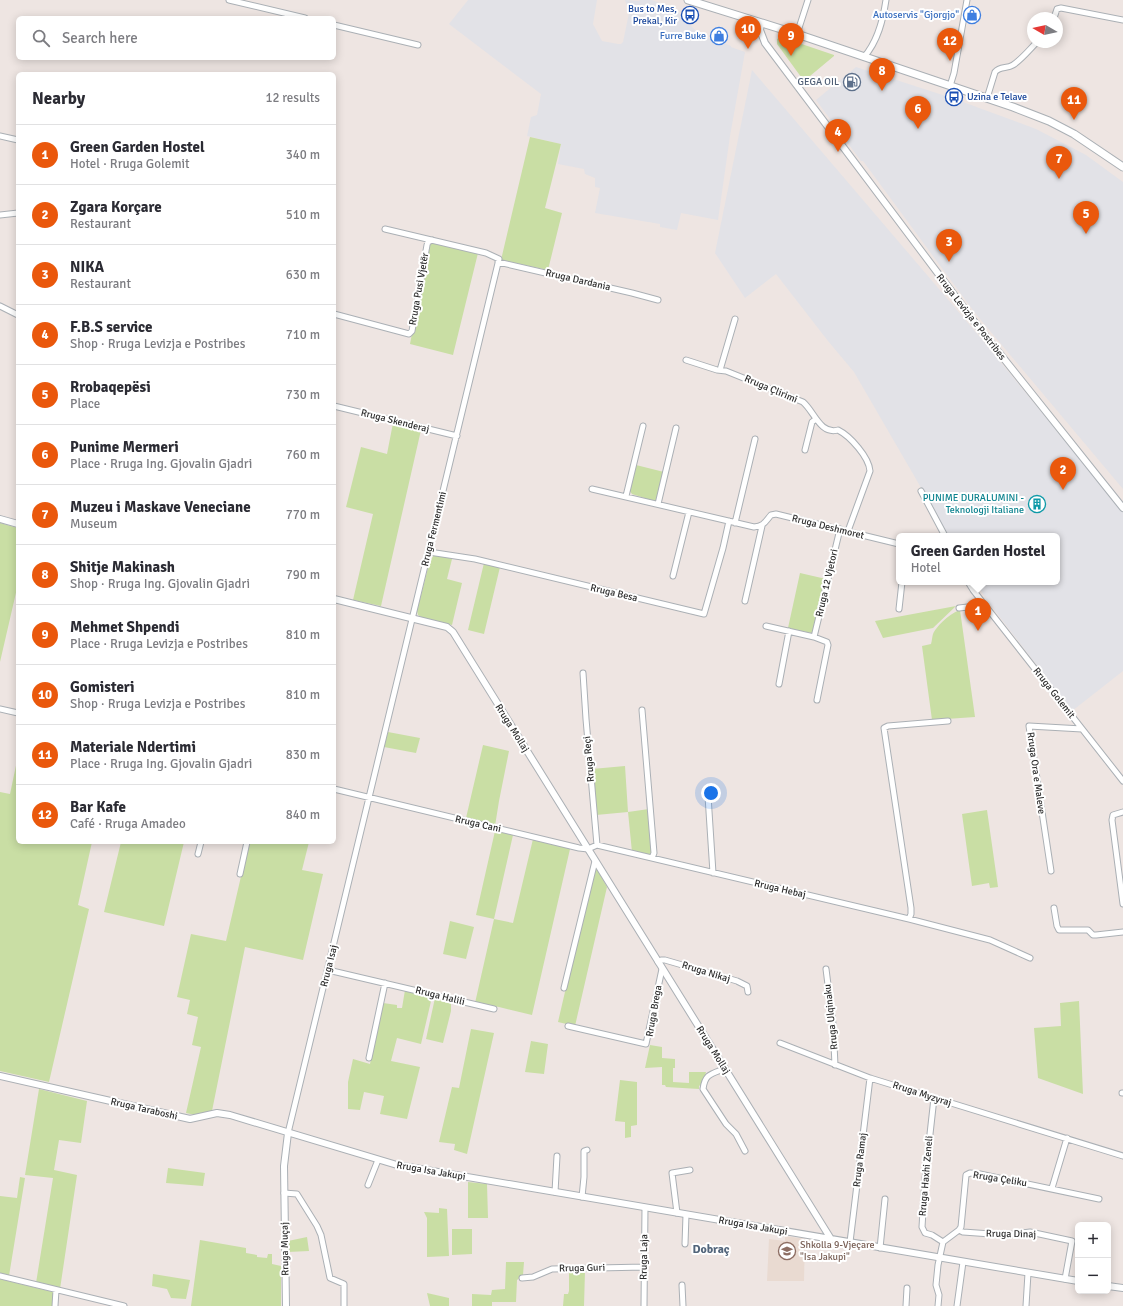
<!DOCTYPE html>
<html lang="en">
<head>
<meta charset="utf-8">
<style>
  body { margin:0; font-family:Signika,sans-serif; background:#f7f7f7; color:#2b2b33 }
  .controls { position:absolute; right:12px; bottom:12px; display:grid; overflow:hidden; border-radius:6px; box-shadow:0 2px 10px #0003 }
  .controls button { width:36px; height:36px; display:grid; place-items:center; padding:0; border:0; border-bottom:1px solid #e1e1e2; background:#fff; color:#2b2b33; font:20px sans-serif }
  .compass { position:absolute; left:1027px; top:12px; width:36px; height:36px; border-radius:50%; background:#fff; box-shadow:0 2px 10px #0003; rotate:279deg }
  .you { position:absolute; left:711px; top:793px; width:14px; height:14px; margin:-10px; border:3px solid #fff; border-radius:50%; background:#1a73e8; box-shadow:0 0 0 6px #1a73e833 }
  .badge { display:grid; place-items:center; width:26px; height:26px; border-radius:50%; background:#ea580c; color:#fff; font-size:13px; font-weight:700 }
  .pin { position:absolute; translate:-50% -33px; filter:drop-shadow(0 1px 2px #0008) }
  .pin::after { content:''; position:absolute; top:21px; width:14px; height:12px; background:inherit; clip-path:polygon(0 0,100% 0,50% 100%) }
  .popup { position:absolute; left:896px; top:533px; width:164px; height:52px; box-sizing:border-box; display:grid; place-content:center; border-radius:6px; background:#fff; filter:drop-shadow(0 1px 3px #0005); font-size:13px; white-space:nowrap; color:#7c7c81 }
  .popup b { font-size:15px; color:#2b2b33 }
  .popup::after { content:''; position:absolute; left:50%; top:100%; margin-left:-8px; border:8px solid transparent; border-top-color:#fff }
  .list { margin:0; padding:0; list-style:none }
  h2 { display:flex; justify-content:space-between; align-items:center; height:52px; margin:0; padding:0 16px; font-size:17px }
  h2 small { font-size:13px; font-weight:400; color:#7c7c81 }
  .list li { display:grid; grid-template-columns:26px 1fr auto; gap:12px; align-items:center; box-sizing:border-box; height:60px; padding:0 16px; border-top:1px solid #e1e1e2 }
  .list b { display:block; font-size:15px; white-space:nowrap }
  .list p { margin:0; font-size:13px; white-space:nowrap; color:#7c7c81 }
  .list em { font-size:13px; font-style:normal; color:#7c7c81 }
  .icon { flex:none; width:22px; height:22px; fill:none; stroke:currentColor; stroke-width:2; stroke-linecap:round; stroke-linejoin:round }
  .map { position:relative; flex:none; width:1123px; height:1306px; overflow:hidden }
  .search { position:absolute; background:#fff; box-shadow:0 2px 10px #0003; left:16px; top:16px; width:320px; height:44px; display:flex; align-items:center; gap:10px; box-sizing:border-box; padding:0 14px; border-radius:6px; color:#7c7c81; font-size:15px }
  .panel { position:absolute; background:#fff; box-shadow:0 2px 10px #0003; left:16px; top:72px; width:320px; height:772px; border-radius:6px }
  .map>svg:first-child { display:block }
  .industrial { fill:#e2e2e7 }
  .education { fill:#e9dad1 }
  .green { fill:#c9dea4 }
  .lines { fill:none; stroke-linecap:round; stroke-linejoin:round }
  .minor-casing { stroke:#abb0b5; stroke-width:7 }
  .tertiary-casing { stroke:#abb0b5; stroke-width:8 }
  .secondary-casing { stroke:#abb0b5; stroke-width:9 }
  .minor { stroke:#fff; stroke-width:5 }
  .tertiary { stroke:#fff; stroke-width:6 }
  .secondary { stroke:#fff; stroke-width:7 }
  .labels { text-anchor:middle; dominant-baseline:central; stroke-width:4; stroke-linejoin:round; paint-order:stroke }
  .transit-label { font-size:10px; fill:#164399; stroke:#fff; text-anchor:end }
  .shop-label { font-size:10px; fill:#366cbe; stroke:#fff; text-anchor:end }
  .service-label { font-size:10px; fill:#4e5e75; stroke:#fff; text-anchor:end }
  .street-label { font-size:10px; fill:#2e2e2e; stroke:#fff }
  .culture-label { font-size:10px; fill:#0d838f; stroke:#fff; text-anchor:end }
  .education-label { font-size:10px; fill:#785e54; stroke:#fff; text-anchor:start }
  .quarter-label { font-size:12px; font-weight:bold; fill:#52657b; stroke:#fff }
</style>
</head>
<body>
<div class="map">
<svg width="1123" height="1306" viewBox="0 0 1123 1306">
  <rect width="100%" height="100%" fill="#eee5e2"/>
  <path class="industrial" d="M468 0H597L593 24 602 41 618 44H621L623 42 629 13 625 0 639 1 640 0H652L675 9 697 32 707 38 721 42V43L726 44 731 46V47L745 52 730 136 718 220 681 213 677 230 660 227V224L595 213 600 188 595 187V178L585 174 584 169 558 164 561 144 527 136 531 117 537 115 541 94 449 24Z
    M856 67 952 98 1036 129 1086 155 1123 182V489L975 313 863 161H861L816 100Z
    M752 70 980 337 1123 512V671L1072 711 986 599 976 582H1057V536H949L854 372 828 341 776 274 745 298 715 253Z"/>
  <path class="education" d="M785 1236 805 1239 804 1281H767L769 1239 785 1241Z"/>
  <path class="green" d="M781 37 834 55V56L804 81 777 44V39Z
    M530 137 561 144 545 208 562 213 548 270 501 260Z
    M433 242 478 253 453 355 410 344 429 247 431 243Z
    M393 423 421 430 381 606 353 600 373 514 346 507 361 447 387 454Z
    M636 465 664 472 657 502 632 494 629 490Z
    M0 523 18 528V584L0 662Z
    M438 555 452 559 447 579 462 583 452 625 423 618 418 615 417 611 429 564 433 556Z
    M484 563 500 567 484 634 468 630Z
    M800 573 826 579 814 630 811 633 788 628Z
    M956 606 933 628 883 638 875 621Z
    M960 610 975 717 932 720 922 646 931 644C932 641 932 637 933 634 937 625 951 613 960 610Z
    M388 732 420 738 416 753 384 747Z
    M483 745 509 751 499 801 495 826 466 818Z
    M18 756V842H92L78 905 89 909 49 1082 0 1071V792L10 794Z
    M625 766 628 812 649 809 652 851 649 856 632 852 628 812 596 815 592 769Z
    M987 810 998 887 990 888 989 883 972 886 962 814Z
    M495 831 513 835 494 919 513 923 533 839 570 849 532 1015 499 1007 475 1003 494 919 476 915Z
    M121 842H184L164 926 104 912Z
    M249 842H309L302 870 323 874 303 960 245 947 212 1111 195 1115 186 1113 201 1047 192 1045 198 1017 187 1014 190 1000 177 997 191 934 226 941Z
    M597 869 607 887 575 1026 558 1022 593 871Z
    M450 921 474 927 466 959 443 954Z
    M405 990 432 997 421 1044 397 1038 391 1061 420 1067 407 1119 380 1114 384 1096 364 1092 360 1110 348 1109V1082L353 1059 370 1064 383 1003 397 1005V1008H402Z
    M435 998 451 1001V1011L443 1043 426 1039Z
    M1079 1001 1083 1094 1038 1078 1034 1028 1061 1026 1060 1003Z
    M471 1029 494 1033 467 1154 454 1150 455 1144 439 1142 452 1087 459 1088Z
    M531 1041 548 1044 544 1074 525 1072Z
    M650 1045 662 1047V1058L675 1059V1068H673V1082L689 1083V1072H706L703 1083 699 1086V1089L666 1087 665 1085H662V1067L645 1068Z
    M620 1080 637 1082V1125L631 1126V1137L625 1138V1122L615 1121Z
    M39 1089 87 1101 81 1143 59 1140 54 1170 77 1175 60 1289 36 1283 53 1178 25 1175Z
    M168 1168 205 1173 203 1186 166 1183Z
    M20 1177 25 1178 9 1276 0 1274V1196L17 1198Z
    M468 1182 487 1184 488 1218H468Z
    M439 1208 447 1209 449 1256 427 1257V1218L424 1212 439 1213Z
    M452 1229H472V1254L452 1255Z
    M307 1237 309 1251 288 1252V1241Z
    M200 1240 246 1248V1253L257 1255V1257L267 1258 268 1254H272V1264L281 1266V1306H191Z
    M506 1262H524L523 1275 517 1280 516 1302H492V1306H472V1294L491 1295 492 1290 505 1289Z
    M569 1270 585 1271 584 1306H563L564 1294H568L569 1291Z
    M153 1274 190 1280 186 1299 171 1298 167 1289 152 1286Z
    M0 1279 53 1292V1306H0Z
    M427 1293 449 1298V1306H430Z"/>
  <g class="lines">
    <g class="minor-casing">
      <path id="minor" d="M229 0 305 18
        M1054 18 1057 9 1061 8 1123 20
        M334 25 418 45
        M794 33 798 31 808 0
        M864 57C878 41 883 20 886 0
        M950 86 954 73 967 0
        M987 98 995 72C1000 66 1007 69 1013 65 1022 59 1029 50 1037 42
        M0 136 18 140
        M0 215 18 213
        M498 262 632 293 658 300
        M0 306 18 315
        M334 314 409 334 412 331 427 245 428 242 432 240
        M686 360 717 370 726 371 803 402C814 411 820 435 838 430 850 436 869 457 870 471L848 531
        M720 370 735 319
        M334 406 457 436
        M805 450 812 422 816 419
        M592 489 754 527C764 526 765 522 771 515L776 514 899 544
        M921 491 945 536
        M626 496 643 426
        M658 504 676 428
        M735 523 755 439
        M429 552 475 559 704 614 723 548 729 521
        M673 576 689 512
        M968 582 973 590 1123 781
        M745 601 762 526
        M959 608 985 605
        M899 609 902 582
        M766 626 814 637 827 642 828 645 817 700
        M814 637 840 529
        M583 673 586 719 597 845
        M779 684 789 631
        M0 709 18 713
        M642 710 654 853 652 858
        M334 789 579 848 588 849 597 845 909 919 990 940 1030 958
        M708 796 713 873
        M1123 812 1113 815 1112 820 1123 904
        M198 854 201 842
        M1051 871 1029 726 1082 729
        M240 874 247 842
        M1054 908 1057 926 1059 930H1088L1093 935H1096L1123 932
        M909 919 911 914V908L884 728 888 726 948 721
        M658 962 661 960H665L737 981 747 986 748 992
        M826 969 833 1024 835 1065
        M328 970 494 1009
        M564 988 595 861
        M568 1026 646 1044 662 969
        M780 1043 870 1078 1123 1156
        M369 1058 385 983
        M724 1069C711 1074 705 1074 703 1089L726 1124 736 1134 745 1151
        M1122 1093H1123
        M934 1098 925 1179 922 1227 925 1233 932 1235 943 1242
        M288 1133 499 259 486 253 385 229
        M368 1185 378 1160
        M1052 1188 1067 1138
        M555 1192 557 1156
        M284 1193 297 1194 317 1226 321 1235 330 1278 344 1284V1306
        M582 1197 584 1177V1151L587 1150
        M677 1213 672 1173 690 1170
        M959 1230 963 1232 1005 1235 1030 1232 1072 1241 1065 1279
        M850 1242 870 1078
        M685 1244 686 1215
        M880 1248 885 1199
        M0 1276 124 1306
        M522 1278 533 1277 552 1269 644 1267
        M682 1285 683 1306
        M55 1306 56 1290
        M644 1306 645 1208
        M906 1306 907 1288
        M938 1306 939 1295 936 1285 938 1265 943 1242 959 1230 961 1227 966 1175 970 1173 980 1174 1099 1199
        M957 1306 963 1262
        M1026 1306 1028 1273"/>
    </g>
    <g class="tertiary-casing">
      <path id="tertiary" d="M761 23 760 30 765 43 973 320 1123 508
        M0 519 18 524
        M334 599 447 627 453 632 831 1239
        M0 1076 190 1119 217 1113 230 1115 397 1165 1078 1281
        M1108 1286 1123 1288
        M286 1306 284 1166 288 1133"/>
    </g>
    <g class="secondary-casing">
      <path id="secondary" d="M688 0 794 33 1013 107 1049 121 1074 134 1123 167"/>
    </g>
    <use href="#minor" class="minor"/>
    <use href="#tertiary" class="tertiary"/>
    <use href="#secondary" class="secondary"/>
  </g>
  <defs>
    <g id="bus-ring" transform="scale(0.9)"><circle r="9.5" fill="#fff" stroke="#1a4fb4" stroke-width="1.5"/><path d="M-5-6H5V4H4V6H2V4H-2V6H-4V4H-5ZM-3.5-4V0h7V-4ZM-3.5 1.2v1.5H-2V1.2ZM2 1.2v1.5H3.5V1.2Z" fill="#1a4fb4"/></g>
    <g id="shop-ring" transform="scale(0.9)"><circle r="9.5" fill="#fff" stroke="#3f7fe0" stroke-width="1.5"/><path d="M-5-2.5h2.3a2.7 3.5 0 0 1 5.4 0H5L5.5 6h-11ZM-1.5-2.5h3a1.5 2.3 0 0 0-3 0Z" fill="#3f7fe0"/></g>
    <g id="fuel-ring" transform="scale(0.9)"><circle r="9.5" fill="#fff" stroke="#5c6f8a" stroke-width="1.5"/><path d="M-5.5-6h7V0h2V4h1.3V-2.5L3-4.5l.8-.8L6-3V5H2.5V1h-1V6h-7ZM-4.2-4.7v3.2H.2V-4.7Z" fill="#5c6f8a"/></g>
    <g id="building-ring" transform="scale(0.9)"><circle r="9.5" fill="#fff" stroke="#0f9aa8" stroke-width="1.5"/><path d="M-4-6H4V6H1V3H-1V6H-4ZM-2.5-4.3h1.7v1.8h-1.7ZM.8-4.3h1.7v1.8H.8ZM-2.5-1h1.7V.8h-1.7ZM.8-1h1.7V.8H.8Z" fill="#0f9aa8"/></g>
    <g id="school-ring" transform="scale(0.9)"><circle r="9.5" fill="#fff" stroke="#8d6e63" stroke-width="1.5"/><path d="M0-5L7-2L0 1L-7-2ZM-4 1L0 2.5L4 1V4Q0 6-4 4Z" fill="#8d6e63"/></g>
  </defs>
  <g fill-rule="evenodd">
    <use href="#bus-ring" x="690" y="15"/>
    <use href="#shop-ring" x="972" y="15"/>
    <use href="#shop-ring" x="719" y="36"/>
    <use href="#fuel-ring" x="852" y="82"/>
    <use href="#bus-ring" x="954" y="97"/>
    <use href="#building-ring" x="1037" y="504"/>
    <use href="#school-ring" x="787" y="1251"/>
  </g>
  <g class="labels">
    <g class="transit-label">
      <text x="677" y="9">Bus to Mes,<tspan x="677" dy="12">Prekal, Kir</tspan></text>
      <text x="967" y="97" text-anchor="start">Uzina e Telave</text>
    </g>
    <g class="shop-label">
      <text x="959" y="15">Autoservis "Gjorgjo"</text>
      <text x="706" y="36">Furre Buke</text>
    </g>
    <g class="service-label">
      <text x="839" y="82">GEGA OIL</text>
    </g>
    <g class="street-label">
      <text transform="translate(578 280) rotate(13)">Rruga Dardania</text>
      <text transform="translate(419 289) rotate(-80)">Rruga Pusi Vjetër</text>
      <text transform="translate(971 317) rotate(52)">Rruga Levizja e Postribes</text>
      <text transform="translate(771 389) rotate(23)">Rruga Çlirimi</text>
      <text transform="translate(395 421) rotate(14)">Rruga Skenderaj</text>
      <text transform="translate(828 527) rotate(14)">Rruga Deshmoret</text>
      <text transform="translate(434 529) rotate(-76)">Rruga Fermentimi</text>
      <text transform="translate(827 583) rotate(-77)">Rruga 12 Vjetori</text>
      <text transform="translate(614 593) rotate(13)">Rruga Besa</text>
      <text transform="translate(1054 693) rotate(52)">Rruga Golemit</text>
      <text transform="translate(512 728) rotate(58)">Rruga Mollaj</text>
      <text transform="translate(589 759) rotate(-95)">Rruga Reçi</text>
      <text transform="translate(1036 773) rotate(82)">Rruga Ora e Maleve</text>
      <text transform="translate(478 824) rotate(13)">Rruga Cani</text>
      <text transform="translate(780 889) rotate(13)">Rruga Hebaj</text>
      <text transform="translate(329 966) rotate(-76)">Rruga Isaj</text>
      <text transform="translate(706 972) rotate(17)">Rruga Nikaj</text>
      <text transform="translate(440 996) rotate(14)">Rruga Halili</text>
      <text transform="translate(654 1011) rotate(-80)">Rruga Brega</text>
      <text transform="translate(831 1017) rotate(-96)">Rruga Ulqinaku</text>
      <text transform="translate(713 1050) rotate(58)">Rruga Mollaj</text>
      <text transform="translate(922 1094) rotate(18)">Rruga Myzyraj</text>
      <text transform="translate(144 1109) rotate(13)">Rruga Taraboshi</text>
      <text transform="translate(860 1160) rotate(-83)">Rruga Ramaj</text>
      <text transform="translate(431 1171) rotate(10)">Rruga Isa Jakupi</text>
      <text transform="translate(926 1176) rotate(-85)">Rruga Haxhi Zeneli</text>
      <text transform="translate(1000 1179) rotate(9)">Rruga Çeliku</text>
      <text transform="translate(753 1226) rotate(10)">Rruga Isa Jakupi</text>
      <text transform="translate(1011 1234) rotate(1)">Rruga Dinaj</text>
      <text transform="translate(285 1249) rotate(-91)">Rruga Muçaj</text>
      <text transform="translate(644 1257) rotate(-89)">Rruga Laja</text>
      <text transform="translate(582 1268) rotate(-1)">Rruga Guri</text>
    </g>
    <g class="culture-label">
      <text x="1024" y="498">PUNIME DURALUMINI -<tspan x="1024" dy="12">Teknologji Italiane</tspan></text>
    </g>
    <g class="education-label">
      <text x="800" y="1245">Shkolla 9-Vjeçare<tspan x="800" dy="12">"Isa Jakupi"</tspan></text>
    </g>
    <g class="quarter-label">
      <text x="711" y="1249">Dobraç</text>
    </g>
  </g>
</svg>
<div class="controls">
<button>+</button>
<button>−</button>
</div>
<svg class="compass" viewBox="-18 -18 36 36"><path d="M0-13l5 13h-10z" fill="#e53935"/><path d="M0 13l5-13h-10z" fill="#7c7c81"/></svg>
<div class="you"></div>
<div class="pin badge" style="left:978px;top:631px">1</div>
<div class="popup"><b>Green Garden Hostel</b>Hotel</div>
<div class="pin badge" style="left:1063px;top:490px">2</div>
<div class="pin badge" style="left:949px;top:262px">3</div>
<div class="pin badge" style="left:838px;top:152px">4</div>
<div class="pin badge" style="left:1086px;top:234px">5</div>
<div class="pin badge" style="left:918px;top:129px">6</div>
<div class="pin badge" style="left:1059px;top:179px">7</div>
<div class="pin badge" style="left:882px;top:91px">8</div>
<div class="pin badge" style="left:791px;top:56px">9</div>
<div class="pin badge" style="left:748px;top:49px">10</div>
<div class="pin badge" style="left:1074px;top:120px">11</div>
<div class="pin badge" style="left:950px;top:61px">12</div>
<div class="search"><svg class="icon" aria-label="search" viewBox="0 0 24 24"><circle cx="10" cy="10" r="6"/><path d="M15 15l6 6"/></svg>Search here</div>
<section class="panel">
<h2>Nearby<small>12 results</small></h2>
<ul class="list">
<li><span class="badge">1</span><div><b>Green Garden Hostel</b><p>Hotel · Rruga Golemit</p></div><em>340 m</em></li>
<li><span class="badge">2</span><div><b>Zgara Korçare</b><p>Restaurant</p></div><em>510 m</em></li>
<li><span class="badge">3</span><div><b>NIKA</b><p>Restaurant</p></div><em>630 m</em></li>
<li><span class="badge">4</span><div><b>F.B.S service</b><p>Shop · Rruga Levizja e Postribes</p></div><em>710 m</em></li>
<li><span class="badge">5</span><div><b>Rrobaqepësi</b><p>Place</p></div><em>730 m</em></li>
<li><span class="badge">6</span><div><b>Punime Mermeri</b><p>Place · Rruga Ing. Gjovalin Gjadri</p></div><em>760 m</em></li>
<li><span class="badge">7</span><div><b>Muzeu i Maskave Veneciane</b><p>Museum</p></div><em>770 m</em></li>
<li><span class="badge">8</span><div><b>Shitje Makinash</b><p>Shop · Rruga Ing. Gjovalin Gjadri</p></div><em>790 m</em></li>
<li><span class="badge">9</span><div><b>Mehmet Shpendi</b><p>Place · Rruga Levizja e Postribes</p></div><em>810 m</em></li>
<li><span class="badge">10</span><div><b>Gomisteri</b><p>Shop · Rruga Levizja e Postribes</p></div><em>810 m</em></li>
<li><span class="badge">11</span><div><b>Materiale Ndertimi</b><p>Place · Rruga Ing. Gjovalin Gjadri</p></div><em>830 m</em></li>
<li><span class="badge">12</span><div><b>Bar Kafe</b><p>Café · Rruga Amadeo</p></div><em>840 m</em></li>
</ul>
</section>
</div>
</body>
</html>
